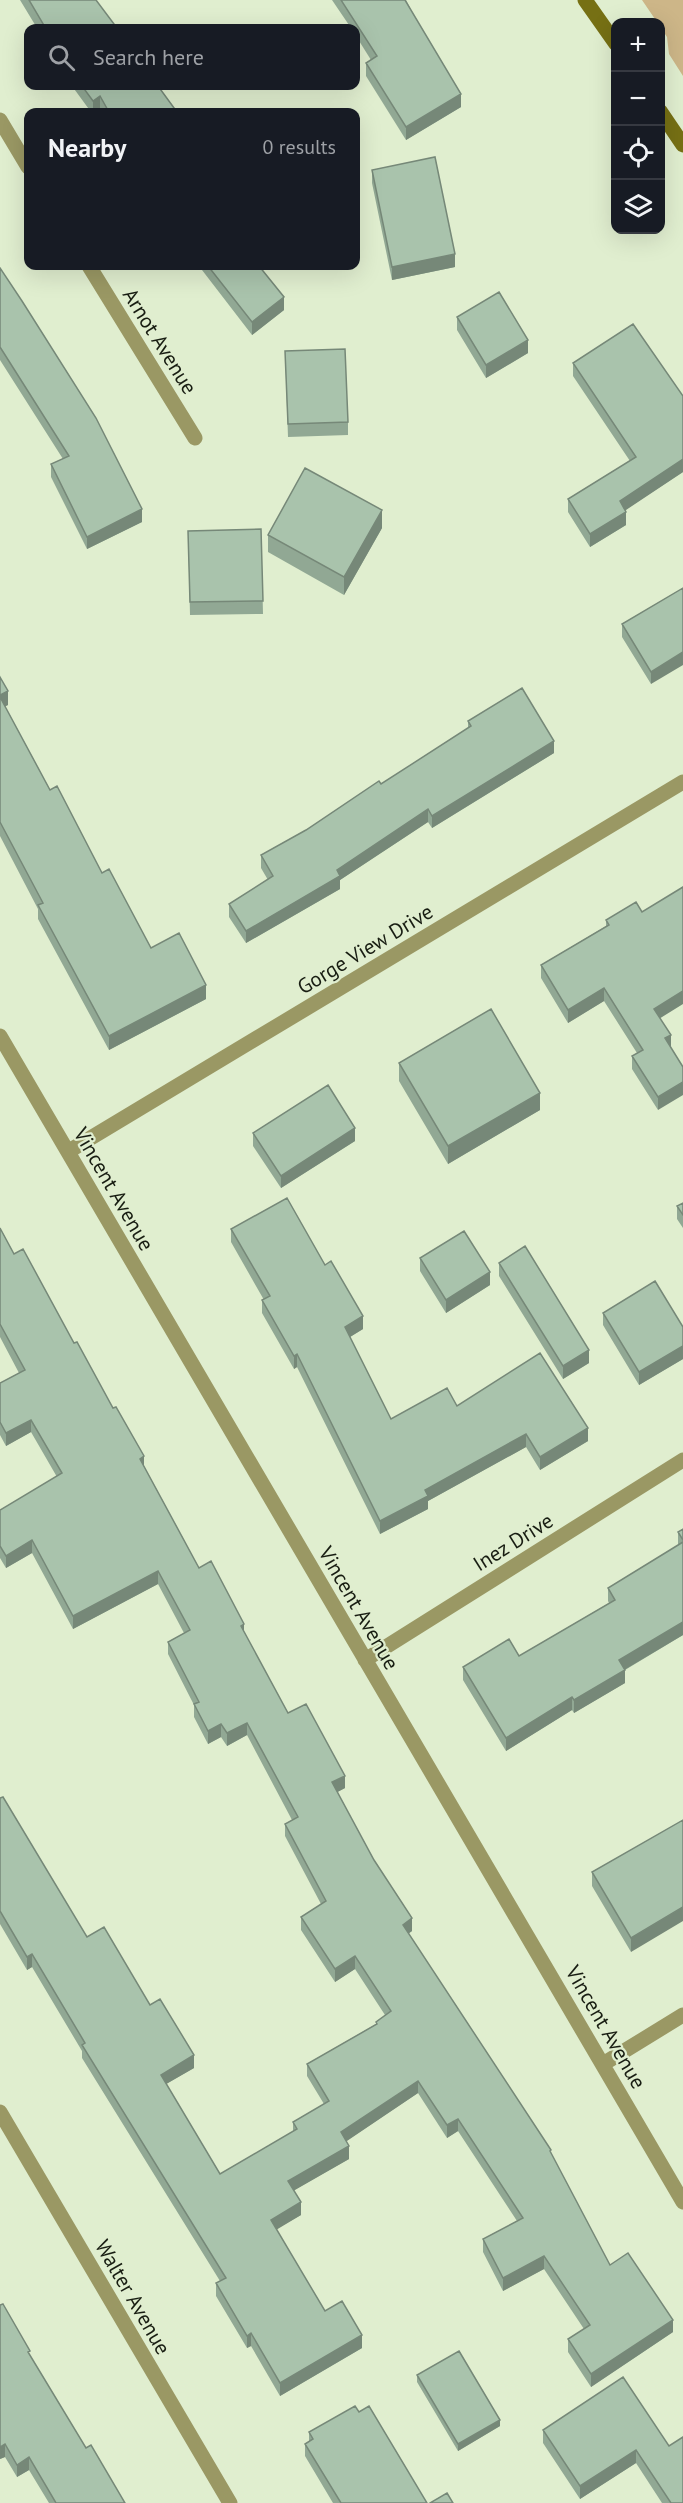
<!DOCTYPE html>
<html lang="en">
<head>
<meta charset="utf-8">
<style>
  body { margin:0; font-family:"PT Sans",sans-serif; background:#242831; color:#f1f3f6 }
  .controls { position:absolute; right:18px; top:18px; display:grid; overflow:hidden; border-radius:12px; box-shadow:0 6px 24px #0002 }
  .controls button { width:54px; height:54px; display:grid; place-items:center; padding:0; border:0; border-bottom:2px solid #363941; background:#171b24; color:#f1f3f6; font:30px sans-serif }
  .list { margin:0; padding:0; list-style:none }
  h2 { display:flex; justify-content:space-between; align-items:center; height:78px; margin:0; padding:0 24px; font-size:26px }
  h2 small { font-size:20px; font-weight:400; color:#9ea1a6 }
  .icon { flex:none; width:33px; height:33px; fill:none; stroke:currentColor; stroke-width:2; stroke-linecap:round; stroke-linejoin:round }
  .map { position:relative; flex:none; width:683px; height:2503px; overflow:hidden }
  .search { position:absolute; background:#171b24; box-shadow:0 6px 24px #0002; left:24px; top:24px; width:336px; height:66px; display:flex; align-items:center; gap:15px; box-sizing:border-box; padding:0 21px; border-radius:12px; color:#9ea1a6; font-size:22px }
  .panel { position:absolute; background:#171b24; box-shadow:0 6px 24px #0002; left:24px; top:108px; width:336px; height:162px; border-radius:12px }
  .map>svg:first-child { display:block }
  .green { fill:#cdb688 }
  .lines { fill:none; stroke-linecap:round; stroke-linejoin:round }
  .street { stroke:#9a9864; stroke-width:15 }
  .secondary { stroke:#767014; stroke-width:15 }
  .wall { fill:#91a894 }
  .shaded-wall { fill:#768878 }
  .building { fill:#a9c3ac; stroke:#768878; stroke-width:1.5 }
  .labels { text-anchor:middle; dominant-baseline:central; stroke-width:4.5; stroke-linejoin:round; paint-order:stroke }
  .street-label { font-size:21px; fill:#181d12; stroke:#e0eecf }
</style>
</head>
<body>
<div class="map">
<svg width="683" height="2503" viewBox="0 0 683 2503">
  <rect width="100%" height="100%" fill="#e0eecf"/>
  <path class="green" d="M642 0H683V76L669 54 667 37 661 28 660 22H657Z"/>
  <g class="lines">
    <path class="street" d="M0 120 28 167
      M89 266 195 438
      M0 1036 683 2202
      M69 1151 683 782
      M365 1660 683 1460
      M603 2064 683 2015
      M0 2112 230 2503"/>
    <path class="secondary" d="M585 0 616 44
      M660 111 683 145"/>
  </g>
  <path class="wall" d="M20 0H96L117 28H37Z
    M332 0H406L461 107 406 140 366 76V63L371 60 356 36V28H351Z
    M72 86H158L177 112H100V111L98 112H91Z
    M372 170 455 267 392 280 372 183Z
    M202 266H259L284 310 252 335 202 270Z
    M0 268 142 522 87 549 51 477V464L63 459 0 360Z
    M457 317 528 353 486 378 457 330Z
    M285 351 348 422V435L288 437Z
    M573 363 683 472 625 510 626 525 590 547 568 512V499L630 461 573 376Z
    M382 528 344 595 268 552V535Z
    M261 529 263 614 190 615 188 531Z
    M683 588 651 684 622 637V624Z
    M0 677 8 705 5 706 50 790 102 873 151 948 206 999 109 1050 38 919V909L0 836Z
    M468 721 554 753 432 828 428 822 340 880V889L246 943 229 917V904L268 880 261 868V855L306 830 381 784 468 728Z
    M606 920 660 1018 658 1110 632 1069V1056L637 1053 604 1001 568 1023 541 978V965L606 926Z
    M399 1063 540 1110 448 1164 399 1081Z
    M253 1133 355 1141 281 1188 253 1146Z
    M683 1203V1228L677 1219V1206Z
    M0 1228 14 1254 74 1343 144 1466 199 1568 244 1633 288 1713 345 1788 337 1792 412 1931 408 1934 551 2154 610 2265 673 2332 591 2387 568 2352V2339L584 2329 544 2269 503 2291 483 2252V2239L517 2221 458 2131 447 2138 418 2093 346 2141 349 2159 294 2190 301 2215 276 2229 325 2311 362 2348 280 2396 251 2346 247 2348 216 2296V2283L220 2281 82 2058V2051L32 1967 27 1970 0 1924V1798L87 1937 150 2005 194 2068 166 2084 220 2174 293 2132V2122L324 2104 307 2076V2064L376 2024V2022L385 2015 355 1969 335 1982 301 1930V1917L321 1904 285 1836V1824L292 1820 247 1735 227 1746 221 1737 208 1744 194 1717V1705L168 1654V1642L184 1633 158 1584 73 1629 32 1553 6 1568 0 1558V1510L57 1477 31 1432 6 1446 0 1435V1383L19 1373 0 1337Z
    M231 1229 363 1329 350 1337 391 1419 457 1406 588 1441 540 1470 526 1447 428 1501V1509L380 1534 297 1367 294 1369 262 1313V1300H264L231 1242Z
    M420 1258 490 1285 446 1313 420 1271Z
    M499 1263 589 1363 563 1379 499 1276Z
    M603 1313 683 1327V1359L639 1385 603 1325Z
    M683 1529V1635L625 1670V1683L574 1713 572 1710 506 1751 463 1680V1667L519 1656 609 1603 608 1601V1588L678 1545V1532Z
    M683 1820 631 1952 592 1886V1872Z
    M30 2356 86 2448 125 2503H49L29 2470 17 2477 5 2457 0 2459Z
    M417 2375 500 2426 458 2451 417 2382Z
    M359 2412 427 2503H333L305 2456V2444L309 2441V2432Z
    M543 2430 669 2446 683 2503H662L636 2463 580 2499 543 2443Z"/>
  <path class="shaded-wall" d="M461 94V107L406 140V127Z
    M100 96V111L98 112H93V101Z
    M455 254V267L392 280V267Z
    M284 297V310L252 335V322Z
    M528 340V353L486 378V365Z
    M683 459V472L620 514V501Z
    M142 509V522L87 549V537Z
    M382 510V528L344 595V577Z
    M626 512V525L590 547V534Z
    M683 652V665L651 684V672Z
    M8 691V705L0 709V695Z
    M554 741V753L432 828V816Z
    M428 809V822L340 880V889L246 943V931Z
    M206 985V999L109 1050V1036Z
    M604 988V1001L568 1023V1010Z
    M683 991V1004L654 1022V1009Z
    M671 1035V1048L665 1038Z
    M683 1082V1095L658 1110V1097Z
    M540 1093V1110L448 1164V1146Z
    M355 1128V1141L281 1188V1176Z
    M490 1272V1285L446 1313V1300Z
    M363 1316V1329L345 1340V1327Z
    M683 1346V1359L639 1385V1372Z
    M589 1350V1363L563 1379V1366Z
    M297 1354V1367L294 1369V1356Z
    M31 1420V1432L6 1446V1433Z
    M588 1428V1441L540 1470V1457Z
    M526 1434V1447L428 1501V1509L380 1534V1521L425 1490Z
    M144 1456V1469L140 1459Z
    M32 1540V1553L6 1568V1556Z
    M158 1571V1584L73 1629V1616Z
    M683 1622V1635L619 1673V1660Z
    M244 1624V1636L241 1626Z
    M625 1670V1683L574 1713V1700Z
    M572 1697V1710L506 1751V1738Z
    M247 1723V1735L227 1746V1733Z
    M221 1724V1737L208 1744V1731Z
    M345 1776V1788L332 1795V1782Z
    M683 1907V1921L631 1952V1938Z
    M412 1918V1931L403 1937V1925Z
    M32 1954V1967L27 1970V1957Z
    M355 1956V1969L335 1982V1969Z
    M194 2055V2068L161 2087V2075Z
    M418 2081V2093L341 2145V2132Z
    M458 2119V2131L447 2138V2125Z
    M349 2146V2159L288 2194V2181Z
    M301 2202V2215L271 2233V2220Z
    M544 2256V2269L503 2291V2278Z
    M673 2320V2332L591 2387V2374Z
    M251 2333V2346L247 2348V2336Z
    M362 2335V2348L280 2396V2383Z
    M500 2420V2426L458 2451V2444Z
    M5 2444V2457L0 2459V2447Z
    M636 2450V2463L580 2499V2486Z
    M29 2457V2470L17 2477V2465Z"/>
  <path class="building" d="M29 0H96L117 28H42L45 27Z
    M341 0H405L461 94 406 127 366 63 377 56Z
    M82 86H158L177 112H109L100 96 93 101Z
    M435 157 455 254 392 267 372 170Z
    M208 266H259L284 297 252 322Z
    M0 268 22 301 96 418 142 509 87 537 51 464 69 456 0 347Z
    M499 292 528 340 486 365 457 317Z
    M633 324 683 396V459L620 501 626 512 590 534 568 499 636 457 573 363Z
    M345 349 348 422 288 424 285 351Z
    M305 468 382 510 344 577 268 535Z
    M261 529 263 601 190 602 188 531Z
    M683 588V652L651 672 622 624Z
    M0 677 8 691 0 695Z
    M522 688 554 741 432 816 428 809 337 870 340 876 246 931 229 904 273 876 261 855 306 830 379 781 381 784 471 726 468 721Z
    M0 697 50 790 57 786 102 873 109 869 151 948 179 933 206 985 109 1036 38 905 43 903 0 822Z
    M683 887V991L654 1009 671 1035 665 1038 683 1067V1082L658 1097 632 1056 643 1050 604 988 568 1010 541 965 609 925 606 920 636 902 642 912Z
    M491 1009 540 1093 448 1146 399 1063Z
    M328 1085 355 1128 281 1176 253 1133Z
    M287 1198 325 1265 331 1261 363 1316 345 1327 391 1419 447 1388 457 1406 540 1353 588 1428 540 1457 526 1434 425 1490 428 1496 380 1521 297 1354 294 1356 262 1300 270 1296 231 1229Z
    M683 1203V1215L677 1206Z
    M0 1228 14 1254 23 1249 74 1343 77 1342 113 1408 116 1407 144 1456 140 1459 199 1568 211 1561 244 1624 241 1626 288 1713 306 1704 345 1776 332 1782 374 1860 412 1918 403 1925 551 2150 550 2151 610 2265 628 2253 673 2320 591 2374 568 2339 590 2325 544 2256 503 2278 483 2239 523 2218 458 2119 447 2125 418 2081 341 2132 349 2146 288 2181 301 2202 271 2220 325 2311 342 2301 362 2335 280 2383 251 2333 247 2336 216 2283 226 2278 82 2045 85 2043 32 1954 27 1957 0 1911V1798L3 1797 87 1937 104 1927 150 2005 160 1999 194 2055 161 2075 220 2174 297 2129 293 2122 329 2101 307 2064 377 2024 376 2022 391 2011 355 1956 335 1969 301 1917 326 1901 285 1824 298 1817 247 1723 227 1733 221 1724 208 1731 194 1704 199 1702 168 1642 190 1630 158 1571 73 1616 32 1540 6 1556 0 1546V1510L62 1473 31 1420 6 1433 0 1422V1383L25 1370 0 1324Z
    M464 1231 490 1272 446 1300 420 1258Z
    M525 1246 589 1350 563 1366 499 1263Z
    M655 1281 683 1327V1346L639 1372 603 1313Z
    M683 1529V1540L678 1532Z
    M683 1542V1622L619 1660 625 1670 574 1700 572 1697 506 1738 463 1667 509 1639 519 1656 615 1600 608 1588Z
    M683 1820V1907L631 1938 592 1872Z
    M3 2304 30 2351 28 2352 86 2448 91 2445 125 2503H56L29 2457 17 2465 5 2444 0 2447V2305Z
    M459 2351 500 2420 458 2444 417 2375Z
    M623 2377 669 2446 683 2437V2503H671L636 2450 580 2486 543 2430Z
    M355 2406 359 2412 369 2406 427 2503H341L305 2444 313 2439 309 2432Z
    M447 2493 453 2503H430Z"/>
  <g class="labels">
    <g class="street-label">
      <text transform="translate(160 341) rotate(58)">Arnot Avenue</text>
      <text transform="translate(365 949) rotate(-31)">Gorge View Drive</text>
      <text transform="translate(114 1189) rotate(60)">Vincent Avenue</text>
      <text transform="translate(513 1542) rotate(-32)">Inez Drive</text>
      <text transform="translate(359 1608) rotate(60)">Vincent Avenue</text>
      <text transform="translate(606 2027) rotate(60)">Vincent Avenue</text>
      <text transform="translate(133 2297) rotate(60)">Walter Avenue</text>
    </g>
  </g>
</svg>
<div class="controls">
<button>+</button>
<button>−</button>
<button><svg class="icon" aria-label="locate" viewBox="0 0 24 24"><circle cx="12" cy="12" r="6"/><path d="M12 2v4M12 18v4M2 12h4M18 12h4"/></svg></button>
<button><svg class="icon" aria-label="layers" viewBox="0 0 24 24"><path d="M12 4l9 5-9 5-9-5zM3 14l9 5 9-5"/></svg></button>
</div>
<div class="search"><svg class="icon" aria-label="search" viewBox="0 0 24 24"><circle cx="10" cy="10" r="6"/><path d="M15 15l6 6"/></svg>Search here</div>
<section class="panel">
<h2>Nearby<small>0 results</small></h2>
<ul class="list">
</ul>
</section>
</div>
</body>
</html>
